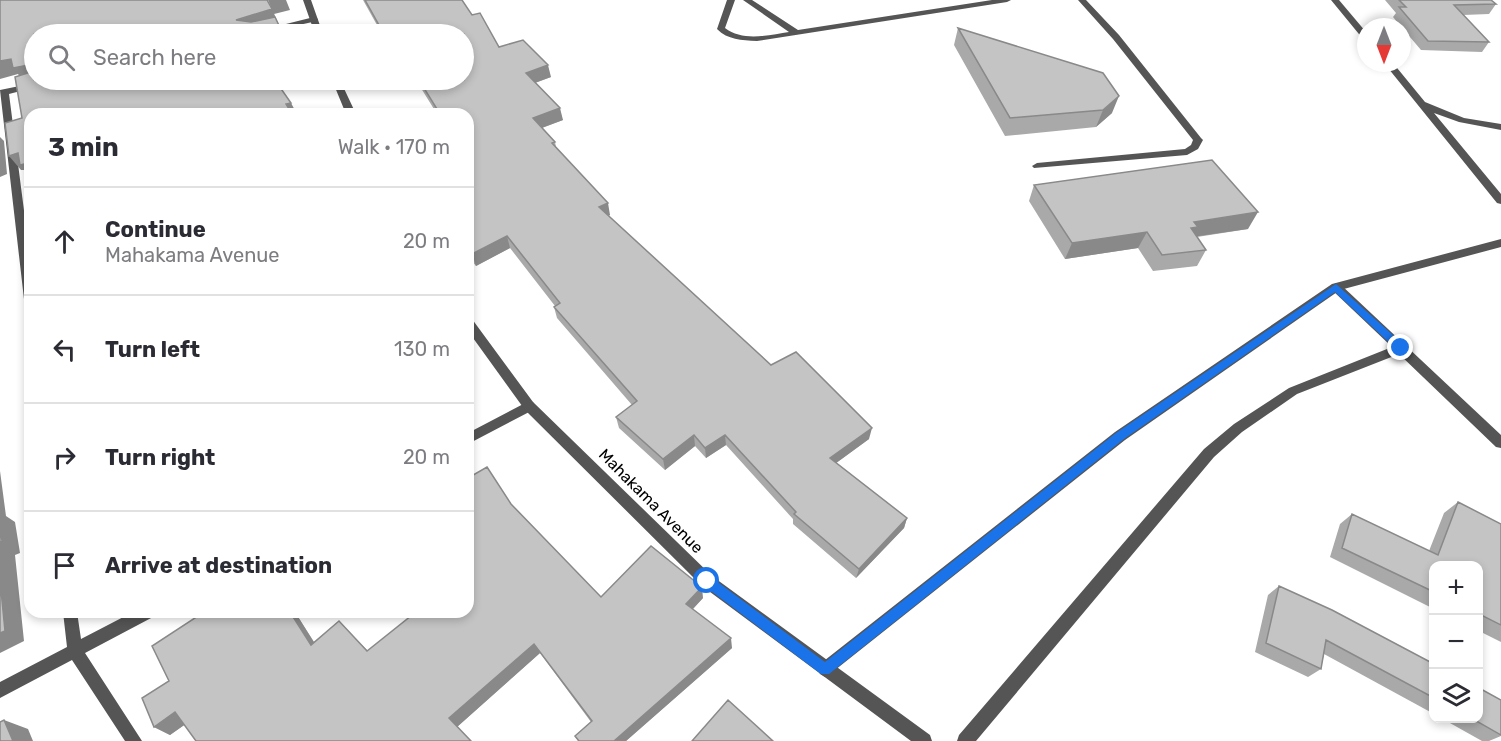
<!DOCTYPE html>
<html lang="en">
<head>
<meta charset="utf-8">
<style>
  body { margin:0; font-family:Rubik,sans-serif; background:#f2f2f3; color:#2b2b33 }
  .controls { position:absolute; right:18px; bottom:18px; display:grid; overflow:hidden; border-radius:12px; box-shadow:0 3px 9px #0003 }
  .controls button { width:54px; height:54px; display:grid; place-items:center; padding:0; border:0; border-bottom:2px solid #e1e1e2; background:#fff; color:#2b2b33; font:30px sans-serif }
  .compass { position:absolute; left:1357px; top:18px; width:54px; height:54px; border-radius:50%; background:#fff; box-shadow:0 3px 9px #0003; rotate:180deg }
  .stop { position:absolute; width:18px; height:18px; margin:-14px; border:4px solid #1a73e8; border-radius:50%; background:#fff }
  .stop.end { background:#1a73e8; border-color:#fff; box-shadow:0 2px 6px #0008 }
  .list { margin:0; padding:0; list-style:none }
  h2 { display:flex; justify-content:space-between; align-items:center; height:78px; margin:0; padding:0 24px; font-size:26px }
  h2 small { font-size:20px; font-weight:400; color:#7c7c81 }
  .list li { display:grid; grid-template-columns:39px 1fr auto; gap:18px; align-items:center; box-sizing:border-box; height:108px; padding:0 24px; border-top:2px solid #e1e1e2 }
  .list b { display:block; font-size:22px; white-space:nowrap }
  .list p { margin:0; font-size:20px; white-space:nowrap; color:#7c7c81 }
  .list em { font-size:20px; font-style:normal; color:#7c7c81 }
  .icon { flex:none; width:33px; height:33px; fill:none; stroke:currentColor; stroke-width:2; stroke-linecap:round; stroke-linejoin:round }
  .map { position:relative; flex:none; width:1501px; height:741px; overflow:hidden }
  .search { position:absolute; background:#fff; box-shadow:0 3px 9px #0003; left:24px; top:24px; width:450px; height:66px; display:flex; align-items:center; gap:15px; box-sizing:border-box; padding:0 21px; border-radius:33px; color:#7c7c81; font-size:22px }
  .panel { position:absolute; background:#fff; box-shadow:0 3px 9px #0003; left:24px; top:108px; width:450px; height:510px; border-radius:18px }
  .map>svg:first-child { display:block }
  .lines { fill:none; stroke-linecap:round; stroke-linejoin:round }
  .service { fill:#555; fill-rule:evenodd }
  .minor { fill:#555; fill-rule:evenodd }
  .tertiary { fill:#555; fill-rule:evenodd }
  .wall { fill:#a9a9a9 }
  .shaded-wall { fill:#898989 }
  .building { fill:#c4c4c4; stroke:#898989; stroke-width:1.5 }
  .route { fill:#1a73e8 }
  .labels { text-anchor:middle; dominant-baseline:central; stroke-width:6; stroke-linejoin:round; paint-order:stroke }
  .street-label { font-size:16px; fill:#000; stroke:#fff }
</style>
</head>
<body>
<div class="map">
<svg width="1501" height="741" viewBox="0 0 1501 741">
  <rect width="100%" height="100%" fill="#fff"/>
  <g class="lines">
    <path class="service" d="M727 0H735L725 28C743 42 769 35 789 32L743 0H752L798 30 992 0H1011L1007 2 757 41C741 40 728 40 717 29Z
      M1078 0H1086L1119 35 1201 138 1203 140 1198 149 1187 155 1034 168 1032 166 1037 163 1185 149 1191 145 1193 140 1113 39Z
      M1336 283 1340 284 1501 435V448L1496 447 1399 354 1297 394 1242 432 1214 457 976 741H957L959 735 1204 449 1234 424 1289 388 1392 347 1332 290 1330 287Z"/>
    <path class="minor" d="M1331 0H1339L1366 32V39H1363Z
      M314 17 318 19 317 21 258 34H246Z
      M1384 63H1393L1425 102 1464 118 1501 124V130L1459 122 1434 113 1501 194V204L1497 203Z
      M49 80H63L9 94 30 257V303L24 299 0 90Z
      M1501 239V247L1340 290 1125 440 830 674 825 677 820 674 817 669 820 664 1115 432 1332 284Z
      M529 401 533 402 535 406 533 410 468 444V433Z
      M63 612H77L81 639 133 612H155L153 617 85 653 142 741H125L72 660 0 698V682L67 647Z"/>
    <path class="tertiary" d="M303 0H311L323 34H315Z
      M332 80H340L356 114H346Z
      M468 318 472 319 533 402 712 576 930 735 932 741H911L702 586 525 410 468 331Z"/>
  </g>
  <path class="wall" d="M363 0H462L472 15 499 47 551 77 535 83 563 120 542 128 555 142 556 147 610 215 608 216 771 365 869 439 836 463 907 518 904 528 856 578 793 524V519L726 445 706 458 695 446 665 470 619 428 616 417 632 405 557 318 554 307 555 306 510 248 476 266 468 256V114H437L416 80H464V34H382Z
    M1385 0H1491L1496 4 1489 14 1463 15 1489 42 1482 52 1421 50 1393 17 1396 13Z
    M958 28 1112 113 1096 127 1005 136 954 45Z
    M1034 185 1248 229 1197 237 1206 250 1197 266 1153 271 1138 248 1065 259 1029 201Z
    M1458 502 1501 524V642L1479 631V566H1434V609L1330 557 1340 524 1352 514 1429 551 1444 513Z
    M511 504 601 597 703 598 693 609 732 648 626 741H578L575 736 591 722 540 653 457 727 184 725 170 735 154 727 169 681 204 612H295L314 642 339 621 368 651 412 615Z
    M1279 586 1434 664V714L1324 654 1321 669 1308 677 1255 652 1268 595Z
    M1501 700V736L1489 741H1482L1441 718H1479Z"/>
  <path class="shaded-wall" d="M268 0H286L290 10 274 14Z
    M272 9 283 34H244L236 20Z
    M11 59 34 64V80L24 83 18 74 0 79V61Z
    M548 65 551 77 529 85 526 73Z
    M1119 96 1112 113 1096 127 1103 110Z
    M291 103 297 114H291L286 104Z
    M560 108 563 120 536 130 533 118Z
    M0 137 4 141 7 174 0 177Z
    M18 153 30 164V177L24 170H21L9 156Z
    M608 203 610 215 601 219 599 207Z
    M1258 212 1248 229 1192 237 1182 244 1194 222Z
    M1147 232 1138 248 1065 259 1072 243Z
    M507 236 510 248 476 266 472 254Z
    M872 428 869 439 828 469 830 458Z
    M694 435 695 446 665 470 663 459Z
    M725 435 726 445 706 458 705 448Z
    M0 471 6 516 15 522 20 553 15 555 24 641 0 653Z
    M907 518 904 528 856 578 859 569Z
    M702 587 703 598 688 614 686 604Z
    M290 612H295L322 655 311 645Z
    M731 638 732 648 626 741H614Z
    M534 644 540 653 457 727 449 718Z
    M175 712 190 721 170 735 154 727Z
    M4 720 28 729 33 741H13Z"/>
  <path class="building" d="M0 0H267L272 9 236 20 251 22 275 17 283 34H34V64L13 68 11 59 0 61Z
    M365 0H462L472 15 480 13 499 47 523 40 548 65 526 73 560 108 533 118 555 142 552 143 608 203 599 207 771 365 796 352 872 428 830 458 907 518 859 569 794 514 796 512 725 435 705 448 694 435 663 459 616 417 637 401 554 307 560 303 507 236 472 254 468 249V114H440L419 80H464V34H384Z
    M1399 0H1491L1496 4 1454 5 1489 42 1428 41 1399 7H1406Z
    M958 28 1103 73 1119 96 1103 110 1010 118Z
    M34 71V80H275L291 103 286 104 292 114H30V171L29 163 20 165 18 153 9 156 5 123 22 118 15 77Z
    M1212 160 1258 212 1194 222 1198 227 1191 228 1206 250 1162 255 1147 232 1072 243 1034 185Z
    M487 467 511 504 601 597 651 546 702 587 686 604 731 638 614 741H579L575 736 592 721 534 644 449 718 471 741H196L175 712 154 727 142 698 169 681 152 646 204 612H290L311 645 339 621 367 651 412 615 410 612H468V478Z
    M1458 502 1501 524V625L1479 614V566H1434V592L1342 548 1352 514 1438 555Z
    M0 527 2 541 0 542Z
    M0 580 5 631 0 633Z
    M1279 586 1332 610 1434 664V698L1326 640 1321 669 1266 643Z
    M1479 688 1501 700V735L1471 718H1479Z
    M728 700 773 741H692Z
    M4 720 13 741H0V722Z"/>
  <path class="route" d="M1336 284 1404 345V350H1397L1335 292 1124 439 829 674H821L703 585V577H711L825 662 1116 433Z"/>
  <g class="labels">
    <g class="street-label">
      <text transform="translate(651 501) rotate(45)">Mahakama Avenue</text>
    </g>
  </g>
</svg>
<div class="controls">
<button>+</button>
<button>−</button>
<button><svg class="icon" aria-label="layers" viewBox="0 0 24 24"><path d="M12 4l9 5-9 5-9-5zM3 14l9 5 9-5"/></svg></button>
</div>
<svg class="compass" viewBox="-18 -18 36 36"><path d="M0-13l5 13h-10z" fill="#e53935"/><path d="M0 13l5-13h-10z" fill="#7c7c81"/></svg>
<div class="stop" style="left:707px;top:581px"></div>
<div class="stop end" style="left:1401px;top:348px"></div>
<div class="search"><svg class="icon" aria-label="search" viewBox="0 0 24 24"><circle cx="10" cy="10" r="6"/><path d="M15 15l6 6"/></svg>Search here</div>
<section class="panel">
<h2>3 min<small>Walk · 170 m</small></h2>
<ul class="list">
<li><svg class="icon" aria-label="ahead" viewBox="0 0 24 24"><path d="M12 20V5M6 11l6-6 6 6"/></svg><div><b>Continue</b><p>Mahakama Avenue</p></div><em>20 m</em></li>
<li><svg class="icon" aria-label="left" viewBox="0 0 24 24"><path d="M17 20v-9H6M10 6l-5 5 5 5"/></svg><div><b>Turn left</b></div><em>130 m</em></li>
<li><svg class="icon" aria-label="right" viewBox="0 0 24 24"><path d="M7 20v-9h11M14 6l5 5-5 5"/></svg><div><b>Turn right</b></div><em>20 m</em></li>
<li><svg class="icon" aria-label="arrive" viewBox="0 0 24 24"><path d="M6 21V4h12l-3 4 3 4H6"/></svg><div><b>Arrive at destination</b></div></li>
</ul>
</section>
</div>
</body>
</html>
